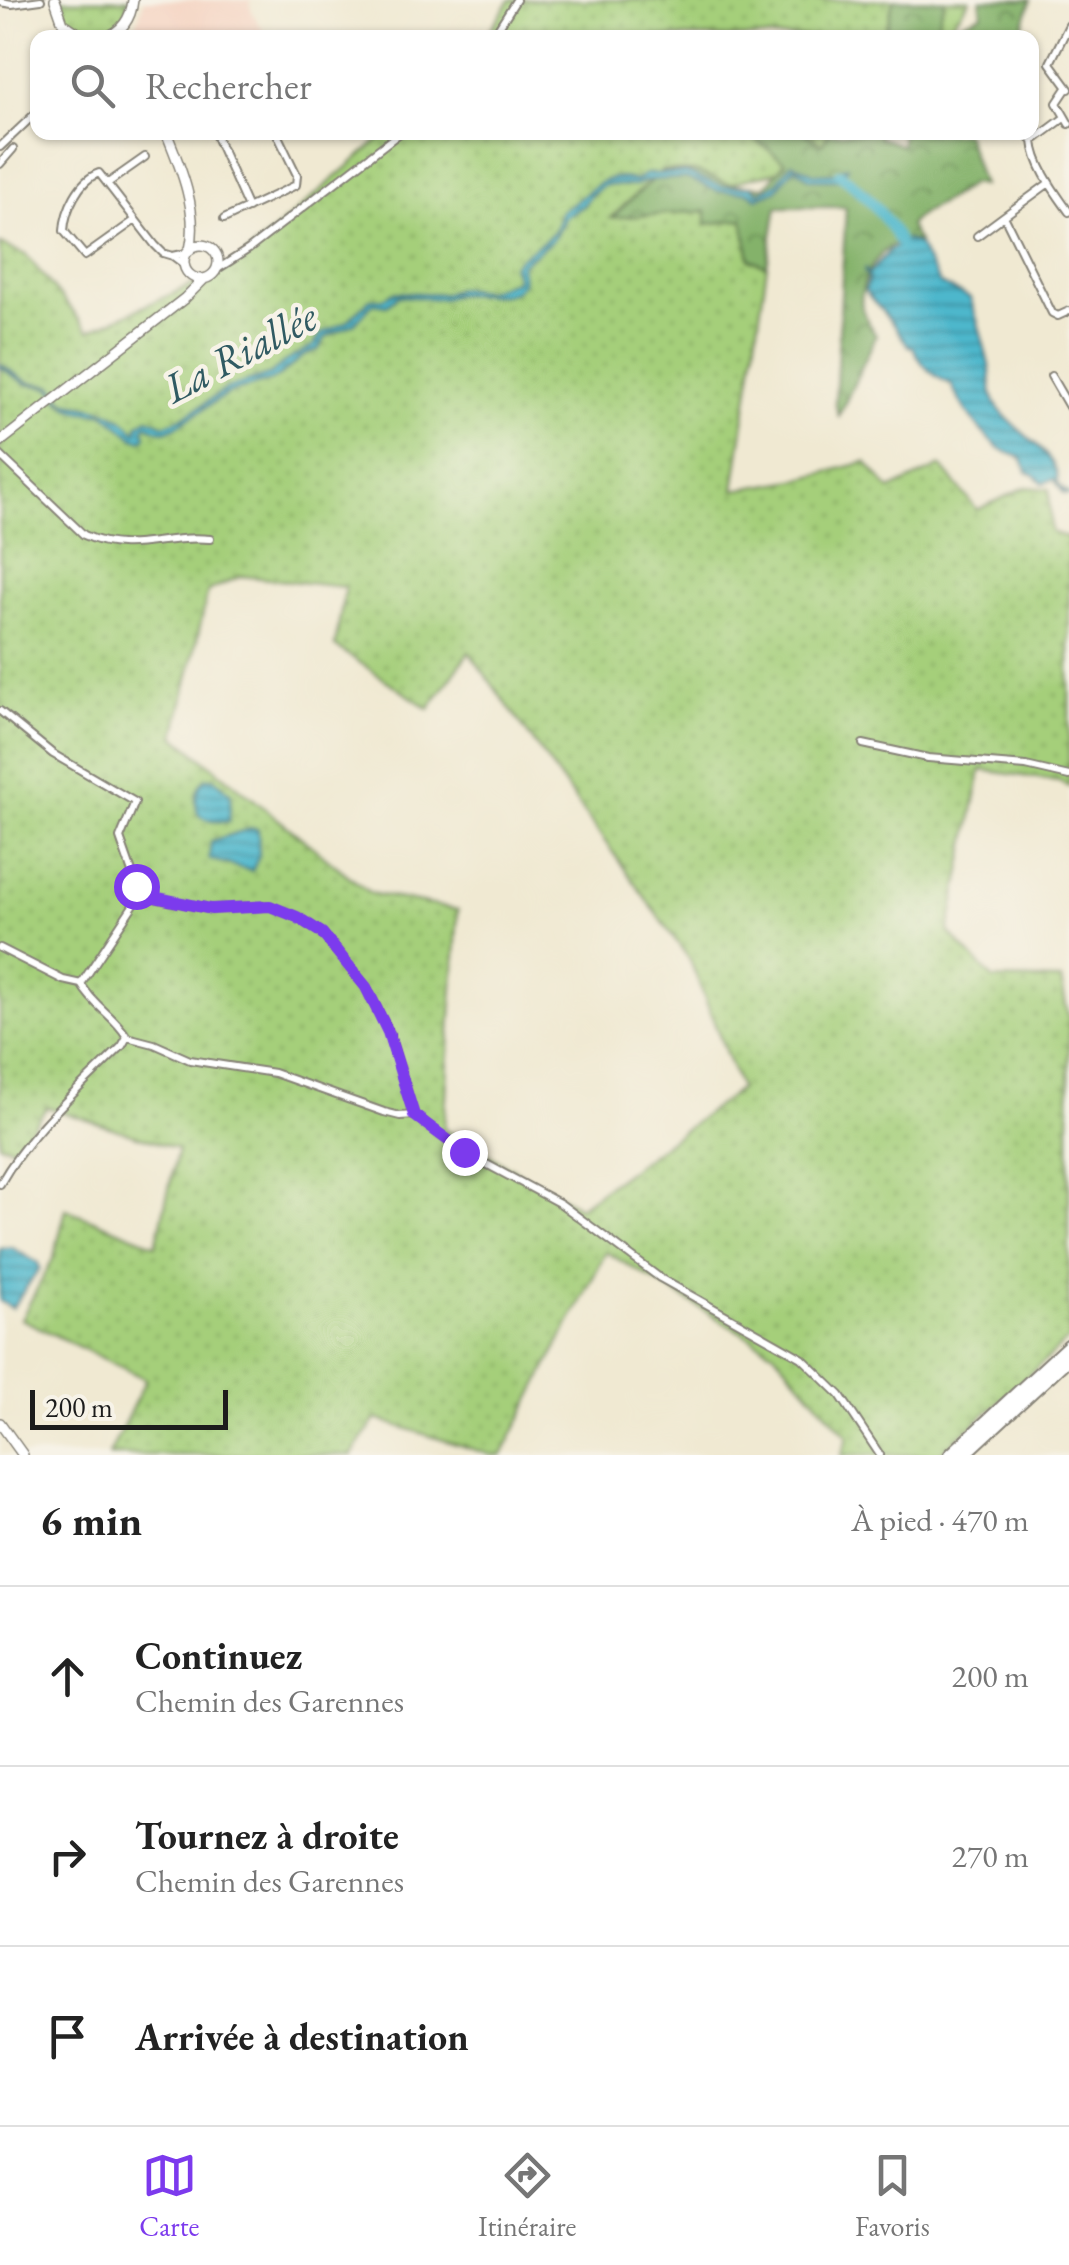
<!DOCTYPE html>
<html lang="fr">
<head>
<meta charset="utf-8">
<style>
  body { margin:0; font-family:"EB Garamond",serif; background:#f2f2f2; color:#222 }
  .scale { position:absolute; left:30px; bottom:25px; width:198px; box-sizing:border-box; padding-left:10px; border:5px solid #1c1c1c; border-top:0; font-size:28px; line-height:35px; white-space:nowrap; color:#1c1c1c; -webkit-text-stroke:8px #f7f3e8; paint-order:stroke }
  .stop { position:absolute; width:30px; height:30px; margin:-22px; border:8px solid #7c3aed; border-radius:50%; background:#fff }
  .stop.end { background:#7c3aed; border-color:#fff; box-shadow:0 2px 10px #0008 }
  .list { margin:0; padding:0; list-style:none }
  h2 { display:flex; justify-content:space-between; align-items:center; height:130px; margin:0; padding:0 40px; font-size:42px }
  h2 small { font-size:32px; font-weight:400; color:#767676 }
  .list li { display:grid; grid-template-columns:65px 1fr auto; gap:30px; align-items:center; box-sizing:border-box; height:180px; padding:0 40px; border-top:2px solid #e0e0e0 }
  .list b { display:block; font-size:38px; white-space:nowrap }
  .list p { margin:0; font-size:32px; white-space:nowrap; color:#767676 }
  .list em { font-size:32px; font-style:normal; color:#767676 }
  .icon { flex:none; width:55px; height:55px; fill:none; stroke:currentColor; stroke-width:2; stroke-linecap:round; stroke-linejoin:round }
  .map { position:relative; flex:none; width:1069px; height:1455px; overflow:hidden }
  .search { position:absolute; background:#fff; box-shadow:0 2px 8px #0004; left:30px; right:30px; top:30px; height:110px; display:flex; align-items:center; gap:25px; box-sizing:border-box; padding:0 35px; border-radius:20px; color:#767676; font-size:38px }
  .sheet { height:670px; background:#fff }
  nav { display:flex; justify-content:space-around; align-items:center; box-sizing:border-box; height:140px; border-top:2px solid #e0e0e0; background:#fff; font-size:28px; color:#767676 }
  nav a { display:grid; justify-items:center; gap:5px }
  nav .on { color:#7c3aed }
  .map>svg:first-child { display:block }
  .built { fill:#f5d3c1 }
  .grass { fill:url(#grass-dots); stroke:#60764b; stroke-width:2.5; fill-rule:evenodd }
  .forest { fill:url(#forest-crowns); stroke:#506743; stroke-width:2.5 }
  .water { fill:url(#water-rules); stroke:#356a74; stroke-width:2.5 }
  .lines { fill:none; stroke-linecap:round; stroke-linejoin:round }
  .river { stroke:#4eb7cc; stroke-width:11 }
  .minor-casing { stroke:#868277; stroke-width:10 }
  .primary-casing { stroke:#868277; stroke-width:12 }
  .motorway-casing { stroke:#868277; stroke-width:15 }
  .minor { stroke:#fff; stroke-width:6 }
  .primary { stroke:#fff; stroke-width:9 }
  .motorway { stroke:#fff; stroke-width:11 }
  .route { stroke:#7c3aed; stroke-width:12 }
  .labels { text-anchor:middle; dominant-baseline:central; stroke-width:9; stroke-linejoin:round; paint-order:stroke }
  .water-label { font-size:42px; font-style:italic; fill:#305a62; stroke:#f7f3e8 }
</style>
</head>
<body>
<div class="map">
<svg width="1069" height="1455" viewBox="0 0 1069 1455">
  <defs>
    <pattern id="grass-dots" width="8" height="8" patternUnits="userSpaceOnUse" patternTransform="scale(2.5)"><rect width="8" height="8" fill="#a5cf7a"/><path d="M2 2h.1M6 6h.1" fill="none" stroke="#8db169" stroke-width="1.8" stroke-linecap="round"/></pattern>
    <pattern id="forest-crowns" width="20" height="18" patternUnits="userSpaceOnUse" patternTransform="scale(2.5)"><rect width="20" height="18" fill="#84b26a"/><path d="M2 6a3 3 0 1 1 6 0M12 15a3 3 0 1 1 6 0" fill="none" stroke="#6b9056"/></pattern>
    <pattern id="water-rules" width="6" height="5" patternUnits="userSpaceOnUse" patternTransform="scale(2.5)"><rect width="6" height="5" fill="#4eb7cc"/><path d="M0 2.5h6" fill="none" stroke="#4094a5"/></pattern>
  </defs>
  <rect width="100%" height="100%" fill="#f7f3e8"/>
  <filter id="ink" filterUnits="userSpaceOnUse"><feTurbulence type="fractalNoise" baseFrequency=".01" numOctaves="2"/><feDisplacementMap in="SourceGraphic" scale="20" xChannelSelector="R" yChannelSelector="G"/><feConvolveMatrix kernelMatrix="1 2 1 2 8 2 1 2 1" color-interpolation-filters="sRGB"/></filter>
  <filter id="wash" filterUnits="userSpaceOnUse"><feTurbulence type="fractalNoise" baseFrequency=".0048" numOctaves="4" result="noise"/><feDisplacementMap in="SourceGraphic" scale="40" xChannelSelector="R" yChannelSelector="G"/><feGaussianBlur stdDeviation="2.25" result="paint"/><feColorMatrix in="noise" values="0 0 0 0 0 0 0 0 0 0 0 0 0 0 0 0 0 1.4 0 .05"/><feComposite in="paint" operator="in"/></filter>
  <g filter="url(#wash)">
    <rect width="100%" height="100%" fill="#f0e9d2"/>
    <path class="built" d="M144 0H254L250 1 251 10 267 37H140L136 27Z"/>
    <path class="grass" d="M60 0H129C126 20 113 33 92 35 74 30 60 20 60 0Z
      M510 0H970L942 37 485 38Z
      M387 133H880L878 137 787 169 728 184 697 172 662 170 612 217 707 211V224L744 219 750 259 767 266 734 490 801 479 866 462 890 490 941 466 977 510 1026 487 1049 489 1051 532 1069 538V787L1059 781 981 770 949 932 993 979 1061 980 1069 1020V1339L939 1455H842L848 1437 774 1352 606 1252 502 1455H491L376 1419 352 1455H109L146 1379 21 1319 54 1257 66 1209 156 1245 178 1149 47 1107 16 1148 0 1144V244L26 255 89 331 232 267ZM241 576 345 587 335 646 429 709 469 652 690 960 740 1089 579 1207 444 1129 458 910 370 893 175 736 208 591Z"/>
    <path class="forest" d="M893 0H945L936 30 930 37 885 38Z
      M980 0H1031L1020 37H953L963 22 982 14Z
      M746 133H804L822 144 829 133H879L878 137 902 146 901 133H965L982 185 971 183C954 200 919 210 909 226L918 242C887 232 857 277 862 307 864 316 872 328 876 336L839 416 835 403 846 207H777L767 266 750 259 743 219 706 224V211L611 218 661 172H697L728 184 765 187 785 162Z"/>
    <path class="water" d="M792 163 815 174 839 173 845 166 848 167 839 179H810L795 167 776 190 757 198 748 192 718 191 686 178 649 180 634 186 605 185 593 193 582 207 567 215 552 241 521 264 523 282 515 291 502 295 460 294 442 299 398 296 387 305 373 303 354 324 326 337 318 350C302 353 292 367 279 376 266 385 249 386 235 391 210 401 192 420 168 430 159 433 154 427 146 425L144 428 146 436 143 440 134 438 104 413C77 412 66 412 50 387L26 384 0 367V364L28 382 53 386 65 402C94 408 115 407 136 432L139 424 148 418 165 425 187 415 228 388 271 374 284 362 313 346 322 333 347 322 370 299H383L394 292 444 294 458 288 486 291 514 281 517 277 512 266C523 250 547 245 556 227 559 222 559 217 561 211 589 197 599 168 635 181L645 174 686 173 723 187 751 186 759 193 777 183Z
      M907 240 918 245 940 284 970 298C978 320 984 343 989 365 993 382 988 395 999 409 1018 435 1059 452 1058 484L1069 494H1064L1054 479 1043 483 1035 475 1027 472C1021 448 1018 461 1001 449 981 435 961 406 951 384 933 377 921 365 913 347L908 346 896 328 865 291 869 278 864 272 865 269 869 274 889 251Z
      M206 778H214L231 794 229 822 211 821 199 815C193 803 196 787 206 778Z
      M252 828 258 829 259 856 252 871 209 859 211 841Z
      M11 1247 38 1263 40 1268 12 1308 0 1301V1249Z"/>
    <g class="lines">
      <path class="river" d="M840 174C864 191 886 216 899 242"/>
    </g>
  </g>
  <g filter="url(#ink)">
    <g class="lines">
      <g class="minor-casing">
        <path id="minor" d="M0 2 12 4 41 0
          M1069 25 1050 63 1069 89
          M492 38 516 0
          M1067 88 1057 103 1069 124
          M214 132 248 208
          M1023 132 1033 141
          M1033 141C1035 166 1055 192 1069 212
          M1033 141 1064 118
          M0 147 38 111
          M0 164 13 149
          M108 183 145 157
          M1049 183 1004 216 1052 313 1058 316 1069 311
          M224 219 296 185 297 175 276 132
          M134 221 85 256 64 231C65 210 79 180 99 173L155 245 163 253 173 256
          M977 236 1004 216
          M185 265 173 256 187 253
          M216 270 249 249 401 132
          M1051 376 1069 407
          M0 455 84 535C130 556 163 534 210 539
          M0 711 53 754 135 802 120 838 140 895 81 984C94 1007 115 1016 127 1037L122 1046C78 1090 31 1129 0 1184
          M863 744 928 758 1026 766 1069 776
          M140 895 211 909 270 906 297 917 322 933 366 987 389 1032 414 1115 464 1152 561 1204 660 1278 802 1358 840 1395 880 1455
          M0 948 63 980 81 984
          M127 1037 154 1044 190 1060 274 1073 384 1112 400 1116 414 1115"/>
      </g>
      <g class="primary-casing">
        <path id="primary" d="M55 0 63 23 85 38
          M104 38C122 32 131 19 133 0
          M166 132C181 168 199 212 190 250
          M184 262a17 17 0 1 1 34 0a17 17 0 1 1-34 0Z
          M0 442 185 298 204 279
          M0 1423 23 1455"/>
      </g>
      <g class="motorway-casing">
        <path id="motorway" d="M950 1455 1069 1345
          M964 1455 1069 1358"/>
      </g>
      <use href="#minor" class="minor"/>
      <use href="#primary" class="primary"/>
      <use href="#motorway" class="motorway"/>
    </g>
  </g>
  <g class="lines" filter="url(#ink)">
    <path class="route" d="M136 886 140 894 211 909 270 906 297 917 322 933 366 987 388 1032 414 1115 464 1152"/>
  </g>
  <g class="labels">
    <g class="water-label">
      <text transform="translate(240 352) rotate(-28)">La Riallée</text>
    </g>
  </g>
</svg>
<div class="scale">200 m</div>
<div class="stop" style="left:136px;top:886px"></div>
<div class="stop end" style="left:464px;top:1152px"></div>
<div class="search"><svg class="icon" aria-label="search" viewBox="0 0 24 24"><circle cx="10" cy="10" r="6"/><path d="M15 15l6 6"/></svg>Rechercher</div>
</div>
<section class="sheet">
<h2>6 min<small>À pied · 470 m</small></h2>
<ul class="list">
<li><svg class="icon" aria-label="ahead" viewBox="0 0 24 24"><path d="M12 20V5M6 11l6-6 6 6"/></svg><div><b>Continuez</b><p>Chemin des Garennes</p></div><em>200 m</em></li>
<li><svg class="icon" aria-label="right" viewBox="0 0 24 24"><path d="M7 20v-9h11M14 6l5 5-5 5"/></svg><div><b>Tournez à droite</b><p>Chemin des Garennes</p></div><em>270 m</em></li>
<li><svg class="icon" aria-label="arrive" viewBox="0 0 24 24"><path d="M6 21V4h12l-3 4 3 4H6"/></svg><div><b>Arrivée à destination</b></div></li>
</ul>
</section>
<nav>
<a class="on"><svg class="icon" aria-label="map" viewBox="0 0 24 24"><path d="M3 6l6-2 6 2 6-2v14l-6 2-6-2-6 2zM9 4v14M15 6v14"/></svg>Carte</a>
<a><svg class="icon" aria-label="directions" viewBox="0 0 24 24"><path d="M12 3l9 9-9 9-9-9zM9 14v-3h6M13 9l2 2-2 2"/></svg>Itinéraire</a>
<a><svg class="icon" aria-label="saved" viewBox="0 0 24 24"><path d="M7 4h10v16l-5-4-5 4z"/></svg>Favoris</a>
</nav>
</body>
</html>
